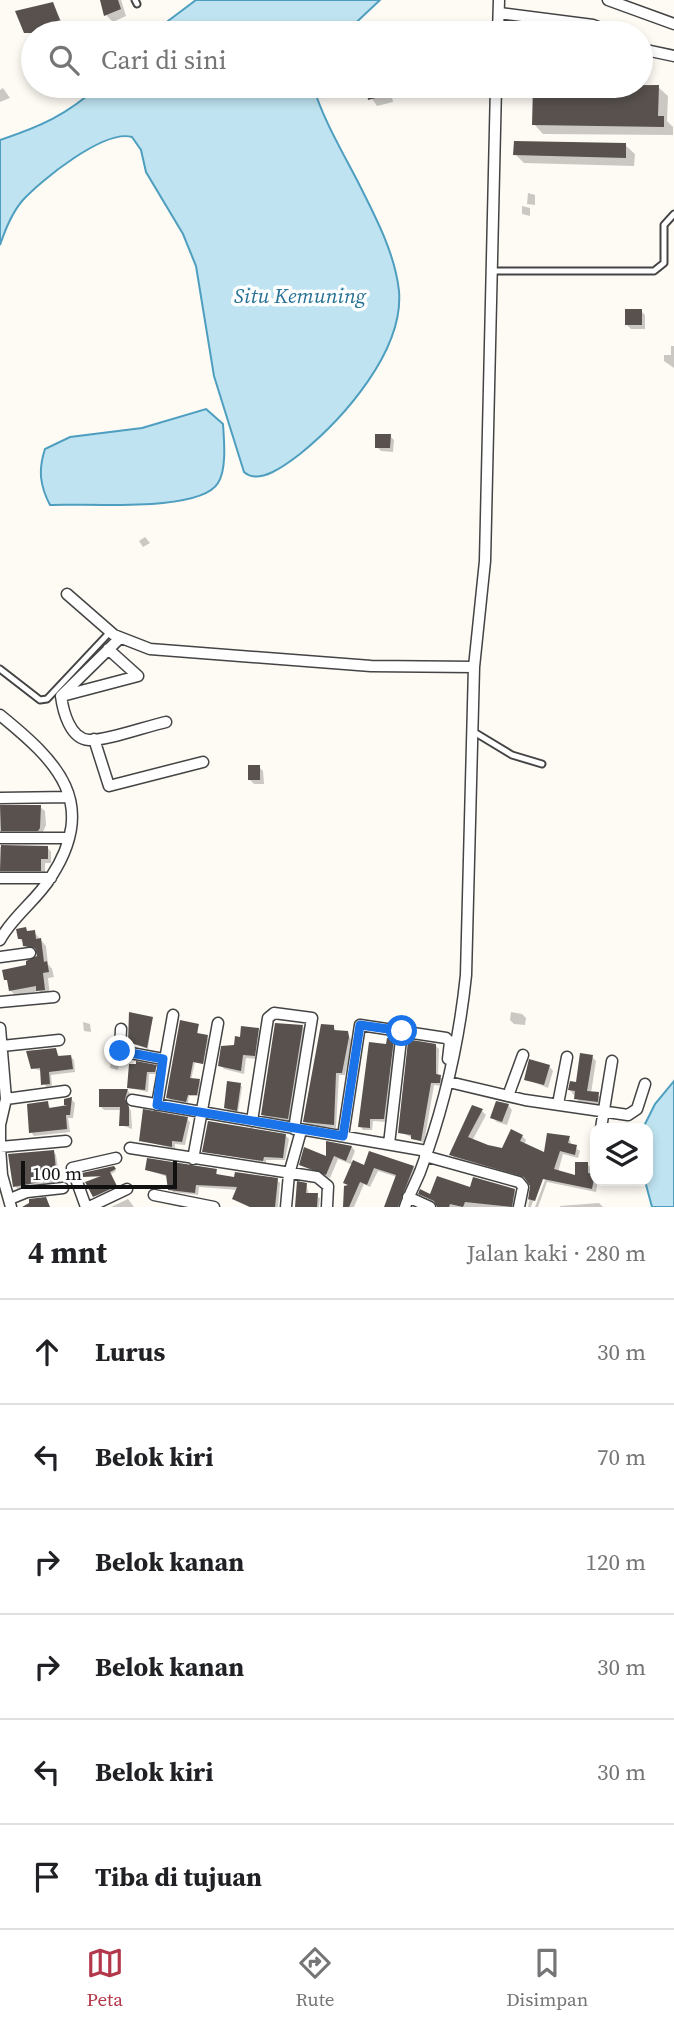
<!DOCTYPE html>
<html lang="id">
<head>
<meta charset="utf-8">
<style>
  body { margin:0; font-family:"Source Serif 4",serif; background:#f6f6f6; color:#202124 }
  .controls { position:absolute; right:21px; bottom:21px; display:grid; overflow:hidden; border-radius:14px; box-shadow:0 4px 10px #0003 }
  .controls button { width:63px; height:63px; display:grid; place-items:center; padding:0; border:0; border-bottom:2px solid #e0e0e0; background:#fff; color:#202124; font:35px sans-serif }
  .scale { position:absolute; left:21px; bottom:18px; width:156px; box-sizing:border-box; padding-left:7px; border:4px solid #111; border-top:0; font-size:19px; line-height:24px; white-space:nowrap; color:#111; -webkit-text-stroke:5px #fff; paint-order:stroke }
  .stop { position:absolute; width:21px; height:21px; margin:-16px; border:5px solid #1a73e8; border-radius:50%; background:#fff }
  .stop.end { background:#1a73e8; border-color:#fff; box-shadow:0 2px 7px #0008 }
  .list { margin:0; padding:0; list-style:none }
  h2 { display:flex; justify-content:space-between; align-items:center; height:91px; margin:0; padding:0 28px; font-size:30px }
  h2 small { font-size:23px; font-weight:400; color:#757577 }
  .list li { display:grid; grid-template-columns:46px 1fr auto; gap:21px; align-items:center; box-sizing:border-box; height:105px; padding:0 28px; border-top:2px solid #e0e0e0 }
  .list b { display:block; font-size:26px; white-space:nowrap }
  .list em { font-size:23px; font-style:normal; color:#757577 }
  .icon { flex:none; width:38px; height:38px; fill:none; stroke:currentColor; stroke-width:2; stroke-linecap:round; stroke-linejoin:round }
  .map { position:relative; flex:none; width:674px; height:1207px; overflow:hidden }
  .search { position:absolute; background:#fff; box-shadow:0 4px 10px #0003; left:21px; right:21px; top:21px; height:77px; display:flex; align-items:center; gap:18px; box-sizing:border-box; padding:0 24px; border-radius:38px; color:#757577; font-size:26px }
  .sheet { height:721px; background:#fff }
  nav { display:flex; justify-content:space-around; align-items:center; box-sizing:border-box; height:98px; border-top:2px solid #e0e0e0; background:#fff; font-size:19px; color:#757577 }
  nav a { display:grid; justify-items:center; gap:4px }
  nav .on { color:#b2374a }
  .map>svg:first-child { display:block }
  .water { fill:#bfe3f0; stroke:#4e9ebf; stroke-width:2 }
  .shadow { fill:#0003 }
  .building { fill:#58514e }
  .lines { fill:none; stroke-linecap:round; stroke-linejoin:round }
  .service-casing { stroke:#444; stroke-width:9 }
  .minor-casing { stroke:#444; stroke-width:13 }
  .service { stroke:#fff; stroke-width:5 }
  .minor { stroke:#fff; stroke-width:10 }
  .route { stroke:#1a73e8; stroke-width:9 }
  .labels { text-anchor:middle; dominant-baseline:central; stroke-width:7; stroke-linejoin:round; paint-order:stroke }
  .water-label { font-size:21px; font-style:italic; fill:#267196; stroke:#fff }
</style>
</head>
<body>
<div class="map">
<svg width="674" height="1207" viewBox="0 0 674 1207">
  <rect width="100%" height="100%" fill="#fefbf5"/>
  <path class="water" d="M196 0H380L345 33H152Z
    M99 86H313C323 119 342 151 358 182 375 216 395 253 399 291 404 351 343 419 300 454 287 464 259 486 244 472L214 376 196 266 183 234 146 172 141 150 132 137C104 129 40 181 22 201 12 213 5 230 0 245V140C42 126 66 115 99 86Z
    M206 409 223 424C224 440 227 469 218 483 200 513 84 503 50 505 40 486 38 470 45 449L70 437 142 428Z
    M674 1081V1207H652L645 1181H648V1128H643L655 1104Z"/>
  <path class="shadow" d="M101 0H121L126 16 113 22 106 15Z
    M52 4 63 24 50 29 52 33H35L34 29Z
    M517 25 577 33H516Z
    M81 28 86 33H73L72 30Z
    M355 86H390L393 102 377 106 370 96 362 97Z
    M534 86 658 87 668 96 667 121 673 127V135L543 134 534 124Z
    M3 88 10 98 0 102V90Z
    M625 145 635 154 634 166 524 163 515 154Z
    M528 193 535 195V205L527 204Z
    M522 206 530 208V216L522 214Z
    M641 311 645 315V329H631L627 325Z
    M671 346H674V368L664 361V355H671Z
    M390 436 394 440 393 452 381 451 377 447Z
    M145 537 150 543 143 547 139 541Z
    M259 767 263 771 264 784H254L250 780Z
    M0 807H40L45 811 46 825 42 834 0 839Z
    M0 847H47L51 852V863H45V874L0 875Z
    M34 932 46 946 48 964 52 969 54 977 48 978 50 996H44L39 991 16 996 10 990 40 952 31 951 20 939Z
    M511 1012 522 1014 526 1018 525 1025 514 1024 510 1020Z
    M152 1019 148 1049 131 1043Z
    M83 1022 90 1024 91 1032 84 1031Z
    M198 1025V1035L209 1039 204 1064 195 1062 191 1080 201 1082 199 1096H189L188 1103 169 1100Z
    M333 1026 337 1032 347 1033 352 1041 345 1075H339L336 1128 308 1125 305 1121Z
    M303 1027 307 1031 292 1123 267 1118 262 1114Z
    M258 1029 262 1033 258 1059 246 1058 244 1074 224 1069 220 1065 242 1039Z
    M393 1041 396 1044 387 1122 373 1121 372 1130H363L360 1126 388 1046Z
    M436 1046 439 1049 438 1076 443 1079 442 1086 434 1085 424 1143 400 1132Z
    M56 1050 60 1058 71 1057 74 1060 75 1072 51 1075 52 1086 46 1087 42 1071 32 1068Z
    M592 1057 596 1061 591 1093 603 1098 601 1105 580 1103 570 1090 577 1084Z
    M111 1060 119 1063 118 1070 110 1068Z
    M131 1065 158 1070V1074H149L148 1092 129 1088Z
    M549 1066 553 1071 548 1088 526 1079Z
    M240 1085 242 1087 238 1112 228 1110 225 1108Z
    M100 1091H128L131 1094 127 1104 131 1111 132 1129 121 1125 122 1110H104L101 1107Z
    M71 1099 75 1103 73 1118H68L70 1132 34 1136 31 1132 47 1103 51 1109 68 1107 65 1105Z
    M508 1105 512 1110 507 1125 497 1122 492 1117Z
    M482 1111 486 1115 472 1141 503 1150 522 1136 526 1140 524 1145 545 1154 569 1138 572 1146 580 1151 578 1158 563 1154 558 1172 577 1177 587 1164 591 1168V1175L598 1181 596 1192 547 1182 538 1207H535L548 1172 544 1170 531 1207H528L532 1185 528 1180 455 1158 451 1155Z
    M187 1119 190 1122 185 1145 175 1144V1149L141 1140Z
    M286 1136 289 1139 285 1160H266V1163L204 1151Z
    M328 1143 352 1147 355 1151 351 1161 365 1167H413L417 1170 401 1207H385L397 1177 378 1171 370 1187 364 1184 354 1207H344L346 1188 349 1186 345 1182 353 1165 338 1159 330 1178 301 1164 327 1159Z
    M53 1151 56 1155 60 1182 18 1189 15 1186Z
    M114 1168 116 1171 111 1174 117 1188 96 1197 100 1177 85 1176Z
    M147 1170 216 1171 219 1177 277 1180 280 1183 278 1207H249L234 1199 238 1190 199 1187 198 1195 173 1192 168 1177Z
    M306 1185 309 1194 320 1198 319 1207H296Z
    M471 1189 514 1190 518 1194 516 1207H440L421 1193 430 1197Z
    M128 1199 134 1207H111Z
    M599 1203 603 1207H560V1206Z"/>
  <path class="building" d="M100 0H118L121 9 104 16Z
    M53 2 60 20 47 25 51 33H24L15 11Z
    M515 23 546 27 545 33H514Z
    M659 85 658 116H664V127L532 125 533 86Z
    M366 86H385L387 95 368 100Z
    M514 141 626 143V158L513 155Z
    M625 309H642V325H625Z
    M375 434H391L390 448H375Z
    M248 765H260V780H248Z
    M0 805H41L40 828 38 831H1Z
    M1 845 48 846V859H41V871H0Z
    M26 927 27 931 35 930 36 939 41 938 44 962 47 961 49 972 43 973 45 990 36 991V986L9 991 7 980H4L2 970 26 965V961L37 956 35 948 23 946 22 939H18L16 929Z
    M129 1012 153 1017 147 1048 128 1042Z
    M180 1020 199 1024 197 1033 208 1035 203 1064 193 1062 190 1078 200 1079 197 1095H188L186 1102 166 1098Z
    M275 1023 303 1025 288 1119 261 1115Z
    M321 1024 334 1025V1030L348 1031 349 1037 342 1073H336L334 1125 303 1122Z
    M241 1026 259 1028 255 1056 243 1055 241 1071 218 1066 221 1046 234 1045 235 1036 240 1037Z
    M387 1038 394 1039 384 1119H370V1128L358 1127 369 1042 386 1044Z
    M412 1040 436 1044V1074L441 1075 440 1083H431L421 1141 411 1139V1135L398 1133 408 1041Z
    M56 1048 58 1056 71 1055 73 1069 49 1072 50 1084 41 1085 40 1068 31 1069 26 1051Z
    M580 1053 593 1055 587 1091 599 1092 598 1102 574 1099 575 1091 568 1090 570 1081 576 1082Z
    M529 1059 550 1065 544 1085 524 1080Z
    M136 1061 157 1065 155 1072H147L145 1090 127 1088 129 1064H136Z
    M227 1081 241 1083 237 1111 224 1108Z
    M99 1089H128L125 1099 129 1107V1126H119L120 1107H99Z
    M72 1097 70 1115H66L67 1129 29 1133 27 1104 48 1101 49 1108 68 1105H64V1099Z
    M496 1101 509 1104 502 1122 490 1118Z
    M472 1105 483 1109 468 1137 488 1145 502 1148 511 1129 523 1135 520 1141 544 1152 547 1133 570 1136 568 1143 577 1145 575 1155 560 1151 554 1169 575 1175V1162H588V1173L595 1174 592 1189 543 1179 535 1201 528 1199 527 1207 530 1186 524 1177 449 1155Z
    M143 1109 188 1117 182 1142 172 1141V1147L139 1141Z
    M208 1121 286 1134 283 1158 264 1157 263 1161 202 1152Z
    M326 1141 352 1146 346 1161 334 1156 326 1175 299 1165 304 1147 326 1156Z
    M54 1150 57 1179 13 1187 8 1154Z
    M369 1151 414 1166 398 1207H384L396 1175 374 1168 367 1185 360 1182 349 1207H343L344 1186 348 1185 343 1183 353 1160 364 1165Z
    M147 1158 217 1169 216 1174 234 1177 235 1172 278 1178 275 1207H250L232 1199 237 1187 196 1185 195 1193 168 1190 166 1175 145 1170Z
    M114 1166 116 1169 110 1172 117 1186 93 1197 85 1182 101 1176 83 1177 82 1173Z
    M437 1176 470 1187 473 1177 515 1189 512 1207 465 1202 463 1207 450 1204 449 1207H437L434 1201 418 1194 420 1189 430 1194Z
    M297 1181 307 1183 306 1193H318L317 1207H295Z
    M46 1197 50 1207H22L29 1203V1199Z"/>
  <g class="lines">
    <g class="service-casing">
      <path id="service" d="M135 0 137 4
        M492 271H654L664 263V225L674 214
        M0 669 40 700 47 699 110 632
        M474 732 512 755 542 764"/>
    </g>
    <g class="minor-casing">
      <path id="minor" d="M608 0 674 24
        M499 13 593 25 614 33
        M498 33 499 0
        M641 49 674 56
        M67 594 114 635 150 649 371 666 474 667
        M120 638 61 696C63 711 70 739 89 740 106 741 147 726 166 722
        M62 696 138 676 108 649
        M0 715C58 762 99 803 51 877 37 900 12 917 0 940
        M94 739 109 786 203 762
        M0 798 69 797
        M0 838H69
        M0 878H51
        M0 957 30 953
        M0 1002 54 997
        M0 1028 6 1099 0 1125V1147L2 1175 11 1207
        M121 1029 120 1051 163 1059
        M2 1046 59 1040
        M449 1082 525 1100 628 1115 637 1109 645 1084
        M508 1096 523 1055
        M6 1099 65 1091
        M132 1100 427 1151
        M558 1104 567 1057
        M157 1105 173 1015
        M252 1121 268 1018 274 1013 312 1018 294 1129
        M601 1128 612 1061
        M343 1136 360 1025 446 1038 450 1042 448 1059
        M389 1144 402 1031
        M0 1147 66 1141
        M130 1148 317 1177 328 1186 327 1207
        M425 1156 519 1182 523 1187 519 1207
        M193 1159 218 1023
        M154 1195 214 1207
        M408 1197 430 1207
        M10 1199 27 1192 63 1188
        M86 1207 72 1168 116 1158
        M89 1207 127 1189
        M286 1207 289 1174 301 1131
        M405 1207C409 1195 415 1184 420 1172 444 1108 459 1043 466 975L474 667 485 561 496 86"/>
    </g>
    <use href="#service" class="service"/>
    <use href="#minor" class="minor"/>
  </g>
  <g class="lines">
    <path class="route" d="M120 1051 163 1059 157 1105 343 1136 360 1025 402 1031"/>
  </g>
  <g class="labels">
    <g class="water-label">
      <text x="300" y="295">Situ Kemuning</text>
    </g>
  </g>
</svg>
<div class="controls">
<button><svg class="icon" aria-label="layers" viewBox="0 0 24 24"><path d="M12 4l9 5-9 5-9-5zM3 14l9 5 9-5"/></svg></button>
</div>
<div class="scale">100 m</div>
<div class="stop" style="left:402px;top:1031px"></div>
<div class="stop end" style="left:120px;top:1051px"></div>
<div class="search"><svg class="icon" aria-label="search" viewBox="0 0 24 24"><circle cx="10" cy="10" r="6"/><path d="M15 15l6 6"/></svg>Cari di sini</div>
</div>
<section class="sheet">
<h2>4 mnt<small>Jalan kaki · 280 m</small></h2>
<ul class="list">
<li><svg class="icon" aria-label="ahead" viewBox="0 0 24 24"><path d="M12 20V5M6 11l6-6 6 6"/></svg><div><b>Lurus</b></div><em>30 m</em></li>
<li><svg class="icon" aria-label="left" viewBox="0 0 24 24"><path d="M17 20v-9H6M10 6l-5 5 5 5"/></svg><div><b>Belok kiri</b></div><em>70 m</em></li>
<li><svg class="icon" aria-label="right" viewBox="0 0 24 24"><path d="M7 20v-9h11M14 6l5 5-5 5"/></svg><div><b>Belok kanan</b></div><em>120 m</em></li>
<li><svg class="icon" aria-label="right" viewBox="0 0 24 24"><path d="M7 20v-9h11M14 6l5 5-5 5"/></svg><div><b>Belok kanan</b></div><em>30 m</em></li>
<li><svg class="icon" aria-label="left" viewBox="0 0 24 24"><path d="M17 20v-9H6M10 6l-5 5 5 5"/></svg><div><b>Belok kiri</b></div><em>30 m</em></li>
<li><svg class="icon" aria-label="arrive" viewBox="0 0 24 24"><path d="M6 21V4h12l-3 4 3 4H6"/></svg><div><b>Tiba di tujuan</b></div></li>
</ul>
</section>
<nav>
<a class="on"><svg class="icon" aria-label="map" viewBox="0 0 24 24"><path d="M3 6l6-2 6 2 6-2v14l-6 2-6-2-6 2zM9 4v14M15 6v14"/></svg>Peta</a>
<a><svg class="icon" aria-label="directions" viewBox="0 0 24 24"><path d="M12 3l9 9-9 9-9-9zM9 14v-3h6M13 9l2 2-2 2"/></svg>Rute</a>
<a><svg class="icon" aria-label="saved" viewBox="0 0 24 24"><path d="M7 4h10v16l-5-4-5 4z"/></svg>Disimpan</a>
</nav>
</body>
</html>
